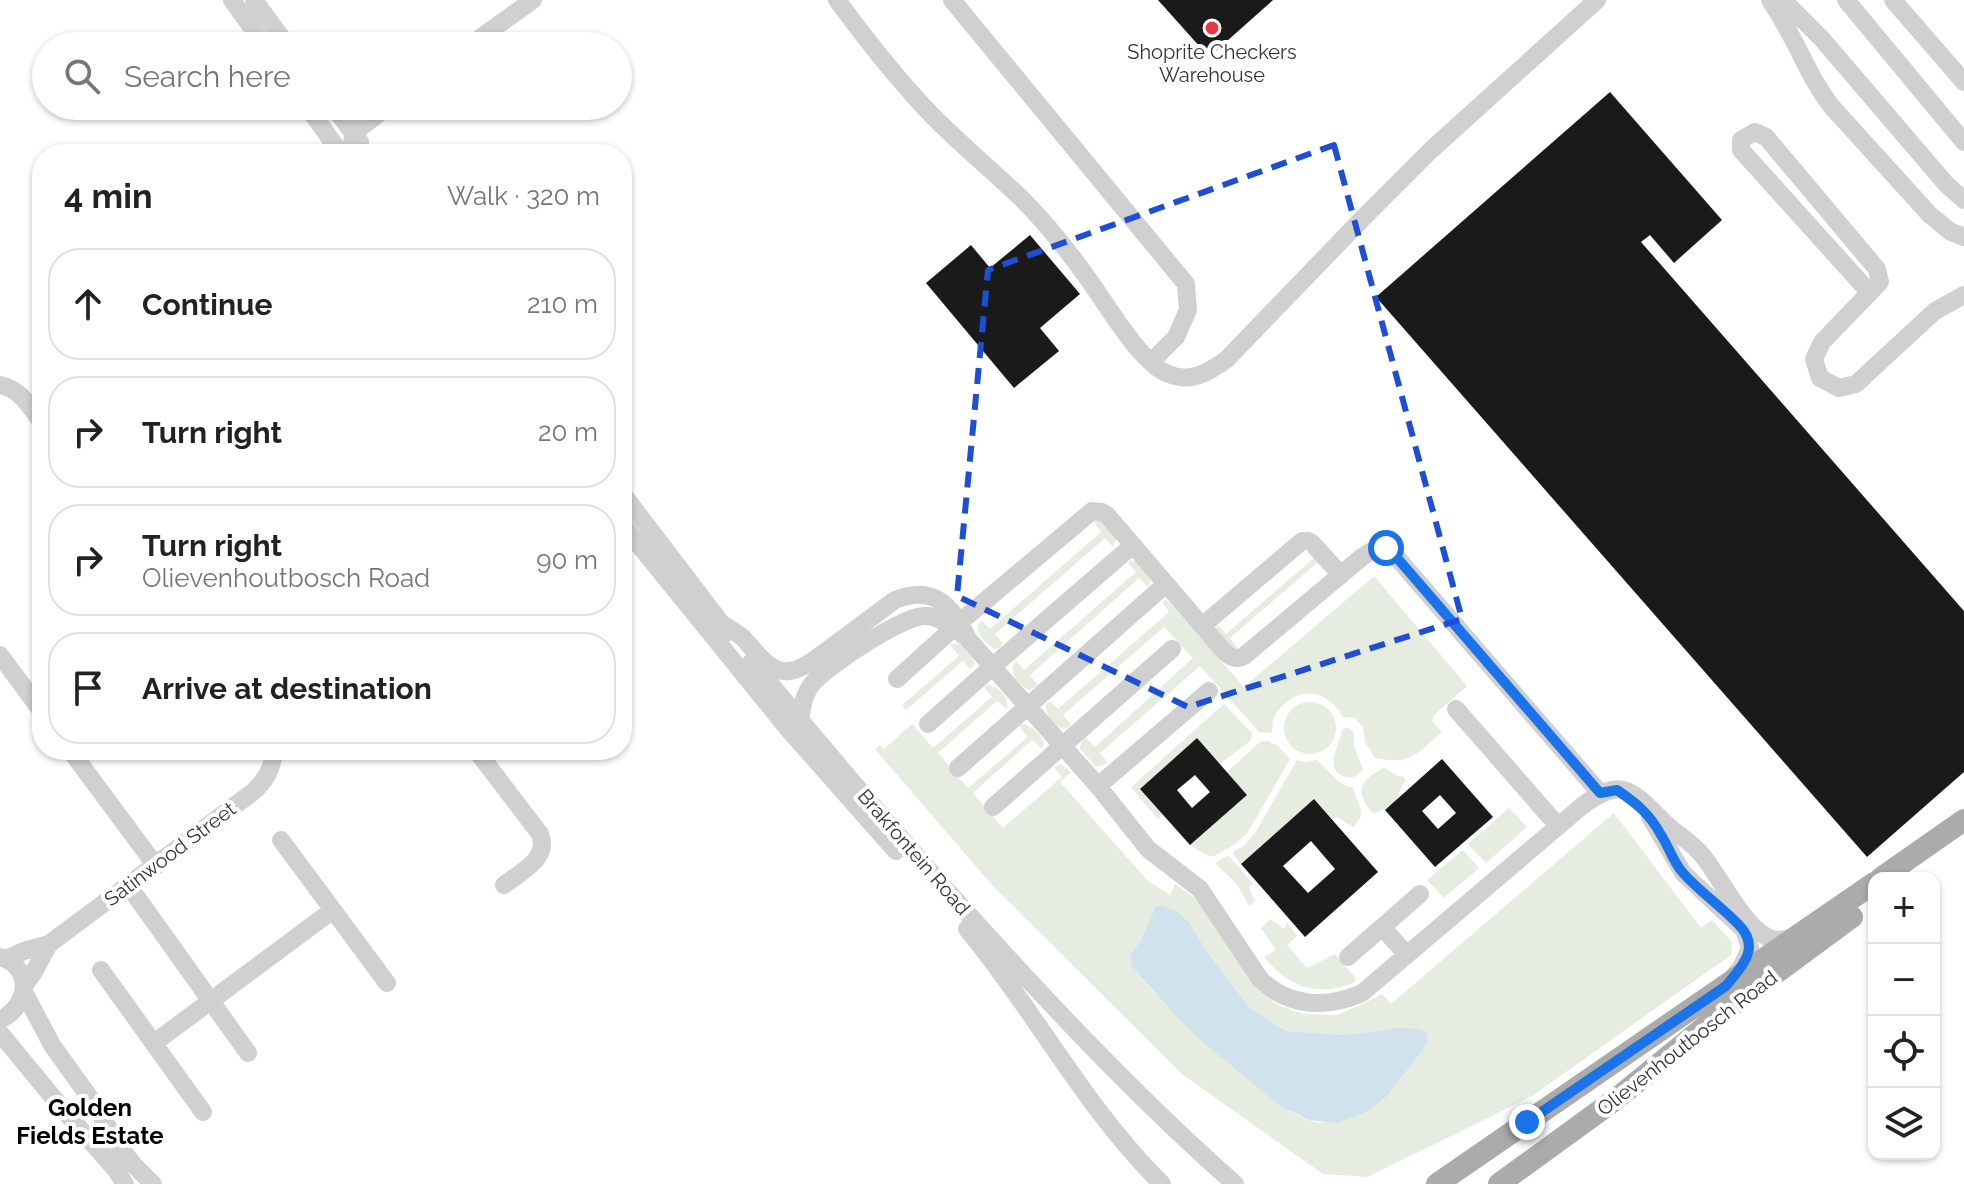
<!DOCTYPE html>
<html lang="en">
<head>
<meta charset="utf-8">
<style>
  body { margin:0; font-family:Raleway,sans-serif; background:#f2f2f2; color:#222 }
  .controls { position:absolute; right:24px; bottom:24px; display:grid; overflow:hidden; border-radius:16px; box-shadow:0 2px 6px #0004 }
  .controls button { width:72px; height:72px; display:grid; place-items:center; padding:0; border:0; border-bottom:2px solid #e0e0e0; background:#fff; color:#222; font:40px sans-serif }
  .stop { position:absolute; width:24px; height:24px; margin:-18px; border:6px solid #1a73e8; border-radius:50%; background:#fff }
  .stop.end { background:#1a73e8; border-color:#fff; box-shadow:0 2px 8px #0008 }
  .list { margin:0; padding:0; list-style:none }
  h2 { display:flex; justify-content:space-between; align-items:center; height:104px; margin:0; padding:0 32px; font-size:34px }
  h2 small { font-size:26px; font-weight:400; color:#767676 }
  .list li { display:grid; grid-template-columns:52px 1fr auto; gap:24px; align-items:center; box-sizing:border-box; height:112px; margin:0 16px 16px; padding:0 16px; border:2px solid #e0e0e0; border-radius:32px }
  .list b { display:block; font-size:30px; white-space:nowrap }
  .list p { margin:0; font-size:26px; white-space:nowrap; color:#767676 }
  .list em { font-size:26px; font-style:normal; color:#767676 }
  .icon { flex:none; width:44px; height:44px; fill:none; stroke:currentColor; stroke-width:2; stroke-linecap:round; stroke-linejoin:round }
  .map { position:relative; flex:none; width:1964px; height:1184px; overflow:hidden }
  .search { position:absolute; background:#fff; box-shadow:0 2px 6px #0004; left:32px; top:32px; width:600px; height:88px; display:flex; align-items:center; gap:20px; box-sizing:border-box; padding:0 28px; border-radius:44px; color:#767676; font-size:30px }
  .panel { position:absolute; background:#fff; box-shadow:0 2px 6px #0004; left:32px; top:144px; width:600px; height:616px; border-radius:32px }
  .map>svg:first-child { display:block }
  .green { fill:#e6ecdf; fill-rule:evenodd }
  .water { fill:#cfe2ee }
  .building { fill:#1a1a1a; fill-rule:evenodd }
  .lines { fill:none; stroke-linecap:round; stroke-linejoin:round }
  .minor { stroke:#d0d0d0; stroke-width:18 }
  .major { stroke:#ababab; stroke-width:22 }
  .route { stroke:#1a73e8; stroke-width:10 }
  .marked { fill:none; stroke:#1d4ed8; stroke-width:6; stroke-dasharray:16 10; stroke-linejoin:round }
  .poi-dot { fill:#e63946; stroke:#fff; stroke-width:3 }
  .labels { text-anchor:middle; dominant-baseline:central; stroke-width:8; stroke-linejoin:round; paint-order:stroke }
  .poi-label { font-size:20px; fill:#333; stroke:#fff }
  .street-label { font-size:20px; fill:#333; stroke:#fff }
  .quarter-label { font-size:24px; font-weight:bold; fill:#000; stroke:#fff }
</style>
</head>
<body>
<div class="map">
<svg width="1964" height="1184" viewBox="0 0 1964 1184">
  <rect width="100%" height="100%" fill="#fff"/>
  <path class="green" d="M1097 519 1102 522 1116 539 1113 547 1105 538 995 634 1003 644 999 648 994 649C985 643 977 635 978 624L982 621 990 629 1101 532 1094 522Z
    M1315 557 1318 562 1230 638 1238 649 1235 651 1216 628 1218 625 1226 634Z
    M1131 560 1136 562 1151 580 1148 587 1139 578 1030 675 1038 685 1034 688 1028 690C1019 684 1011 676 1013 664L1016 661 1024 670 1136 572 1128 563Z
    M1374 576 1467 686 1434 715 1432 721 1442 732C1414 755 1413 765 1375 758L1365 742 1363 727 1355 718 1343 717C1330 693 1305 685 1284 704 1279 708 1275 714 1273 720 1272 724 1273 729 1272 733L1259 732 1200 666 1100 753 1108 763 1100 766H1095L1080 749 1081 743 1085 737 1095 747 1193 658 1164 627 1063 715 1071 724 1067 728 1062 729C1053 723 1045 715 1046 704L1050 701 1058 709 1169 612 1162 602 1165 600 1169 602 1244 687Z
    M957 643C966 647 971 655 975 664L970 669 963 661 906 710 902 705 959 656 950 645Z
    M988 685C999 687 1010 698 1007 709L997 701 938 753 968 788 1028 737 1019 726 1023 724C1032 726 1041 734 1044 743L1042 749 1032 740 973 793 1003 828 1062 777 1054 767 1061 764 1071 772 1060 782 1147 880 1170 895 1175 884 1196 899 1253 983 1276 1004 1303 1014 1336 1015 1361 1005 1382 994 1391 1004 1614 813 1701 928 1712 920 1732 942 1731 955 1532 1096 1368 1177 1323 1174 1182 1074 991 884 875 749 880 745 884 749 912 724 933 748 992 697 984 687ZM1156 906 1189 922 1208 953 1250 1008 1286 1031 1346 1035 1397 1028 1363 1114C1344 1120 1328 1126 1308 1120 1285 1112 1266 1094 1247 1078 1205 1044 1166 1008 1131 966V954L1141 940Z
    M1284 728a26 26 0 1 1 52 0a26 26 0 1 1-52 0Z
    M1224 704 1252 733V736L1250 741 1220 764 1197 739 1141 788 1163 814 1158 819 1131 787Z
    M1346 727 1353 731 1354 746 1363 769C1358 775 1354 779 1346 777 1322 771 1340 744 1342 730Z
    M1268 741 1278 746 1290 759 1248 832 1237 843 1214 856H1209L1190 845 1247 795 1227 772 1260 742Z
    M1297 760 1306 762 1317 760C1329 771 1336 784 1353 788 1357 805 1369 812 1353 827L1337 817 1333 820 1314 799 1241 864 1233 854 1234 851 1244 846 1255 833Z
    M1384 768 1400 777 1403 776 1406 781C1399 788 1401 792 1397 799 1391 807 1381 811 1373 814 1355 792 1358 780 1384 768Z
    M1509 808 1527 827 1486 863 1468 844Z
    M1463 850 1479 868 1444 898 1427 880Z
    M1228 856 1230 857 1253 884 1249 887 1255 902 1249 906 1237 884 1216 864 1217 861Z
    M1270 919 1284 929 1287 922 1297 936 1287 945 1307 968 1335 954 1355 977V982C1319 998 1288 987 1264 957L1276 950 1261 928Z"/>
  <path class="water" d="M1156 906H1162L1175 910 1189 922 1208 953 1250 1008 1286 1031 1346 1035 1397 1028 1418 1029 1427 1032V1044L1387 1096 1363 1114 1336 1123 1309 1120 1280 1106 1204 1043 1177 1017 1131 966V954L1141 940Z"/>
  <path class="building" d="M1158 0H1273L1209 57Z
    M1610 92 1722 220 1674 263 1650 235 1641 242 1964 611V772L1867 857 1376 297Z
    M1030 235 1080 294 1040 328 1059 351 1014 388 926 283 971 245 990 268Z
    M1197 738 1247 795 1190 845 1140 789ZM1195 775 1210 792 1192 808 1177 790Z
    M1442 759 1493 817 1435 867 1385 810ZM1440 795 1456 813 1438 829 1422 811Z
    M1314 799 1378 872 1305 937 1241 864ZM1311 841 1335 869 1308 893 1283 866Z"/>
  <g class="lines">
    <path class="minor" d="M232 0 265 46
      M254 0 288 46
      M837 0C865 38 893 74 925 108 956 141 991 169 1023 200 1048 225 1069 252 1089 280 1107 305 1139 360 1166 373 1190 384 1208 373 1227 359L1361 220 1430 151 1597 0
      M952 0 1186 284 1188 310 1176 337 1151 362
      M1770 0C1777 11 1784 22 1790 34 1805 61 1813 83 1832 107L1930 215 1951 232 1964 237
      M1783 0 1822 39 1946 184 1964 200
      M1846 0 1964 142
      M1893 0 1964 82
      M469 46 533 0
      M307 106 341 154
      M333 106 360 142
      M356 154 352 146 353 133 389 106
      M1869 292 1741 150V140L1755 132 1766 137 1877 269 1880 282 1822 342 1814 359 1820 378 1839 388 1856 384 1935 311 1964 295
      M0 385C21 389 30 407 42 423
      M622 493 728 632
      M622 524 789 730 896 851
      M721 623C728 628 736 632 743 638 756 651 769 674 790 671 799 670 807 664 814 660L895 600C933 584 953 606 968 639L1098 786 1148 849 1200 889 1260 979C1288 1007 1326 1009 1362 993L1582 806C1620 777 1631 789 1660 818 1672 832 1690 840 1702 855 1720 876 1745 931 1772 939 1780 941 1789 939 1797 937
      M1202 626 1302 541H1308L1312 543 1341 575
      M0 655 42 712
      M752 661C815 740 882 817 949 893 1040 994 1133 1094 1235 1184
      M897 679 960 622 1092 511 1102 512 1107 515 1222 649C1228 656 1235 661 1244 656L1362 557C1372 550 1381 545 1392 552L1600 793
      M1456 709 1558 826
      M800 720C802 707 804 694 812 684 825 667 903 616 924 616 939 615 951 627 963 635
      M928 724 992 667 1133 545
      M70 750 156 866
      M476 750 540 834C550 858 521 872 504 885
      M958 768 1166 584
      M1098 786 1209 691
      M993 807 1172 649
      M1650 817 1683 873 1744 930 1750 948 1742 966 1733 977
      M281 840 387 983
      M128 885 248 1053
      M1382 927 1407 955
      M967 929C1036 1012 1084 1107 1162 1184
      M0 957C34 968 29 1006 0 1020
      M1348 957 1420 894
      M6 959 24 951 49 944 253 792C266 780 273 768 274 750
      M101 970 203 1112
      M24 986 34 972 49 944
      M24 992 52 1045 95 1105 119 1146 133 1164 153 1184
      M0 1033 61 1107 116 1170 125 1184
      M154 1043 333 910"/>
    <path class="major" d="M1881 878 1964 820
      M1437 1184 1874 883
      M1499 1184 1616 1099 1719 1015 1852 917"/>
  </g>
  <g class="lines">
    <path class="route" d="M1386 548 1392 552 1600 793 1617 790C1636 803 1650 814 1661 835 1669 847 1673 862 1683 873 1700 892 1722 907 1739 925 1761 948 1742 966 1726 986L1527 1122"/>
  </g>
  <path class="marked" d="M1334 145 1462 619 1188 707 957 596 988 270Z"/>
  <circle class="poi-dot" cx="1212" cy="28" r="8"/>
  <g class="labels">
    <g class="poi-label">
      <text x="1212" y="52">Shoprite Checkers<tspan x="1212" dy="23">Warehouse</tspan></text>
    </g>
    <g class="street-label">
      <text transform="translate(914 852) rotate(49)">Brakfontein Road</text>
      <text transform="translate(170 854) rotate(-37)">Satinwood Street</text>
      <text transform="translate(1687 1043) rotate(-38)">Olievenhoutbosch Road</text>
    </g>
    <g class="quarter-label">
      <text x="90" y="1107">Golden<tspan x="90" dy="28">Fields Estate</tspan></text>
    </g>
  </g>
</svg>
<div class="controls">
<button>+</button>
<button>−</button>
<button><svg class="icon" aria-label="locate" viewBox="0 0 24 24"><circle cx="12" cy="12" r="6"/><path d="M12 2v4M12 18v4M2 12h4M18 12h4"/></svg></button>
<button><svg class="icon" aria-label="layers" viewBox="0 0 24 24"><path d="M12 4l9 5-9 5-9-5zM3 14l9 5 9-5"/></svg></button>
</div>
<div class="stop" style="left:1386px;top:548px"></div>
<div class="stop end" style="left:1527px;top:1122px"></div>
<div class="search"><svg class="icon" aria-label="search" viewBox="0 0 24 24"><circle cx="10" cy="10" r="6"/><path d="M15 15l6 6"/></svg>Search here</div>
<section class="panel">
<h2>4 min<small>Walk · 320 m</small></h2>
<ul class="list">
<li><svg class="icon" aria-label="ahead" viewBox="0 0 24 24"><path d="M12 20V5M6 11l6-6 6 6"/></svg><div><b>Continue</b></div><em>210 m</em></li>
<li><svg class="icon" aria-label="right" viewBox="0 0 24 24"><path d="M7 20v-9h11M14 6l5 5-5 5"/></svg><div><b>Turn right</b></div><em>20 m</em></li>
<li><svg class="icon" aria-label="right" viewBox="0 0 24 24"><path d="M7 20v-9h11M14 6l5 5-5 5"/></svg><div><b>Turn right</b><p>Olievenhoutbosch Road</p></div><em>90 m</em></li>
<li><svg class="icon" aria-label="arrive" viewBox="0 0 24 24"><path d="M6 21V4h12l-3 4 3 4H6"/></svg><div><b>Arrive at destination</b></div></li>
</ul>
</section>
</div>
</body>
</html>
